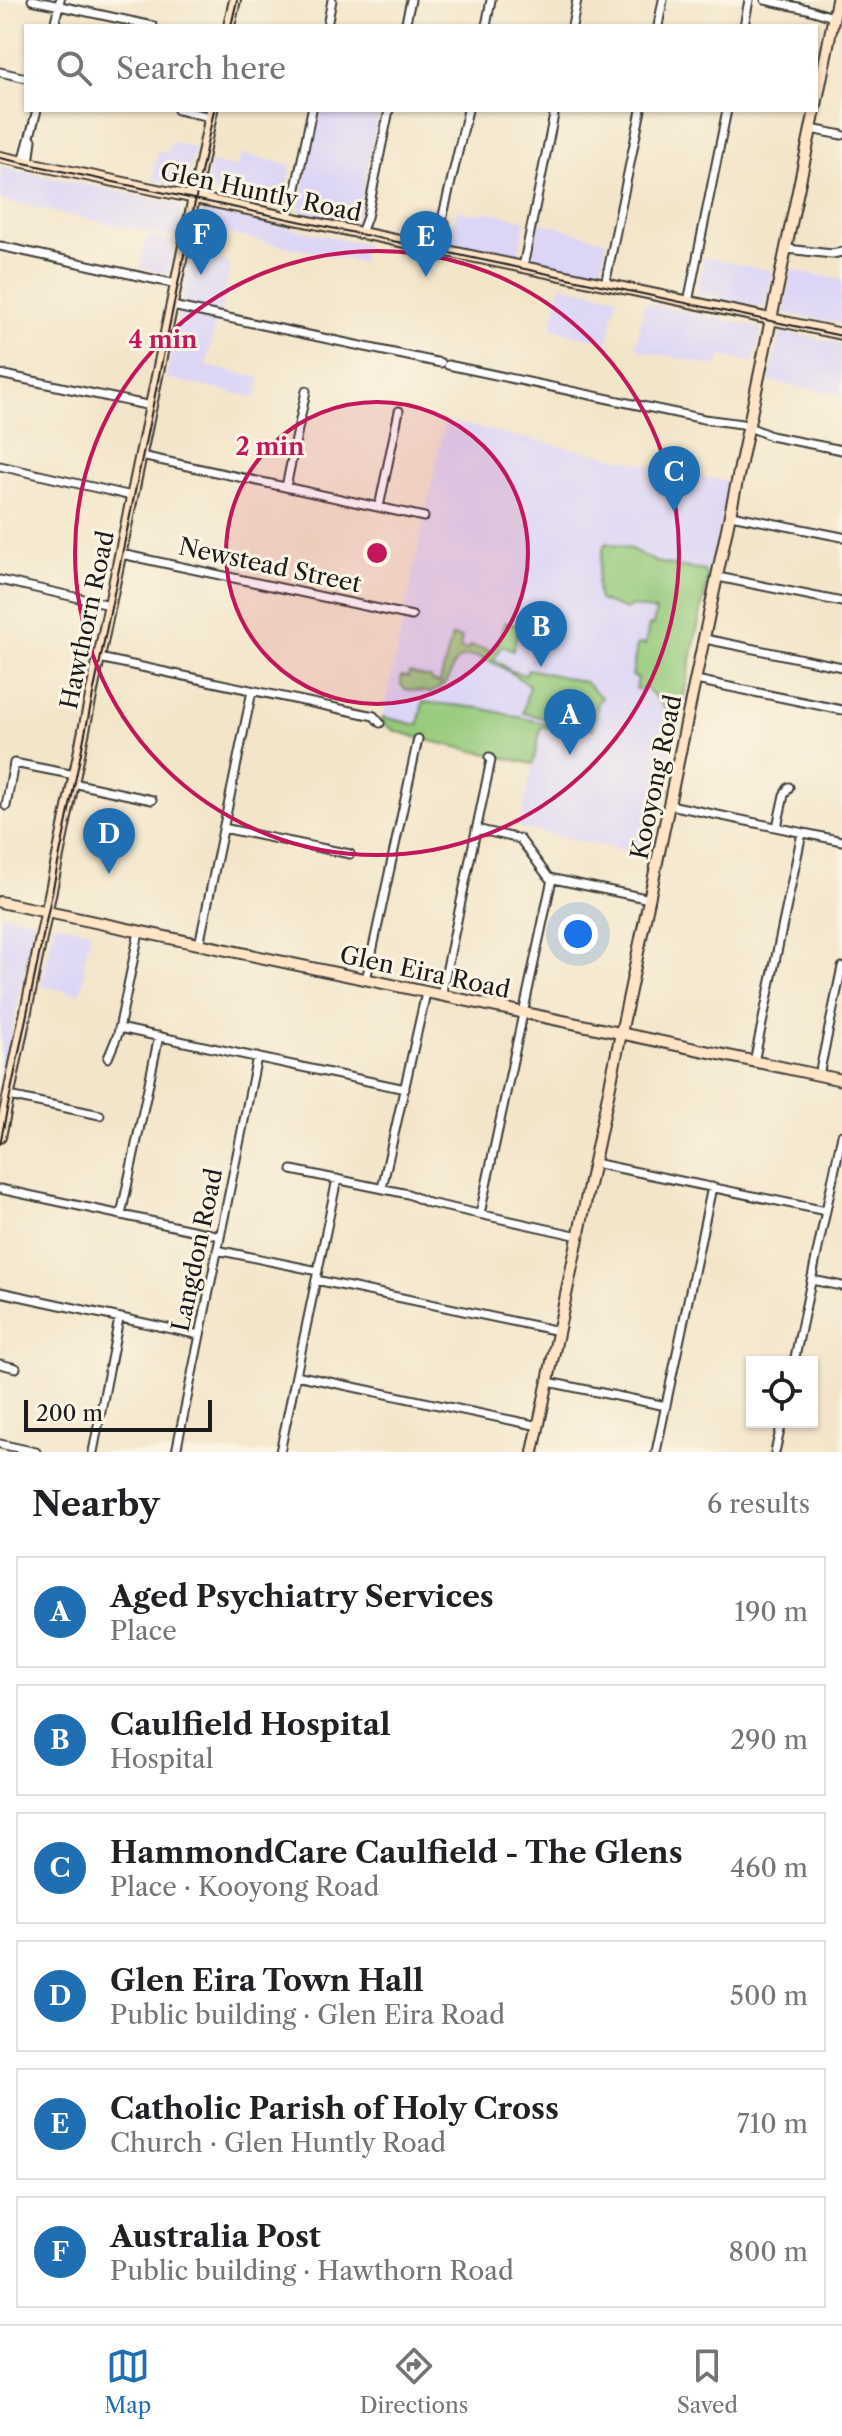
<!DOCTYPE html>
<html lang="en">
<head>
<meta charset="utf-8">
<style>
  body { margin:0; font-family:"Libre Caslon Text",serif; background:#f2f2f2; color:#202124 }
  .controls { position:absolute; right:24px; bottom:24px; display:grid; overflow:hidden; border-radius:0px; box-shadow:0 2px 6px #0004 }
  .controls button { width:72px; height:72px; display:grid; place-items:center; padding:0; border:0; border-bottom:2px solid #e0e0e0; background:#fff; color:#202124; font:40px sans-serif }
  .scale { position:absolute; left:24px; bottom:20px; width:188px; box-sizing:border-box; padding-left:8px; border:4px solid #1c1c1c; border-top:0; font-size:22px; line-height:28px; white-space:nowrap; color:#1c1c1c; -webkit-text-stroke:6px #fcf5e5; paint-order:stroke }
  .you { position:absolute; left:578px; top:934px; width:28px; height:28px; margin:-20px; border:6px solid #fff; border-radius:50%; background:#1a73e8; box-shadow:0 0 0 12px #1a73e833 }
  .badge { display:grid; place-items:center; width:52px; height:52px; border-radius:50%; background:#1f6fb2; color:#fff; font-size:26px; font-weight:700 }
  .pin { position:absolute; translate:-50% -66px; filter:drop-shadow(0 2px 4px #0008) }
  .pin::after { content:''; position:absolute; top:42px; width:28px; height:24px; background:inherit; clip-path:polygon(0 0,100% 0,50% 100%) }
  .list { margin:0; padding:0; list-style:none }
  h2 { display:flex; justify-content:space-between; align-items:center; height:104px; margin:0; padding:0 32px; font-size:34px }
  h2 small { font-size:26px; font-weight:400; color:#757577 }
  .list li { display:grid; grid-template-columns:52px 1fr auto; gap:24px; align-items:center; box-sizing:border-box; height:112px; margin:0 16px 16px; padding:0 16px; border:2px solid #e0e0e0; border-radius:0px }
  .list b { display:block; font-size:30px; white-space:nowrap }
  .list p { margin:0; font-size:26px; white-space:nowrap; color:#757577 }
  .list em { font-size:26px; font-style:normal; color:#757577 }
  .icon { flex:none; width:44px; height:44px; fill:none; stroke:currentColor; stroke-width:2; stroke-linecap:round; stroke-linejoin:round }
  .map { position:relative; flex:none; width:842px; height:1452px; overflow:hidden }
  .search { position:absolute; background:#fff; box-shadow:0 2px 6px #0004; left:24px; right:24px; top:24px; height:88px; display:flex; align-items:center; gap:20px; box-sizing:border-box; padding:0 28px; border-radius:0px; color:#757577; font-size:30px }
  .sheet { height:872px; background:#fff }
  nav { display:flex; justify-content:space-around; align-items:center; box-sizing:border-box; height:112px; border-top:2px solid #e0e0e0; background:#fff; font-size:22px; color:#757577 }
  nav a { display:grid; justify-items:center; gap:4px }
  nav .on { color:#1f6fb2 }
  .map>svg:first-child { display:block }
  .built { fill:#dcd5f6 }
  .green { fill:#94c97a; stroke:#58724b; stroke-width:2 }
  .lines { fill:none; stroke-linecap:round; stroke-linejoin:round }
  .street-casing { stroke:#3c3a36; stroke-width:11 }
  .secondary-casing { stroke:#3c3a36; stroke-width:14 }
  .street { stroke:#fff; stroke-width:7 }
  .secondary { stroke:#ffe4c6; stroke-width:10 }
  .tram { stroke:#1c1c1c; stroke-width:2 }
  .ring { fill:none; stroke:#c2185b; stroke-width:4 }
  .labels { text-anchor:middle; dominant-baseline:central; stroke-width:6; stroke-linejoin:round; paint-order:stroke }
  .street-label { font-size:24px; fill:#1c1c1c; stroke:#fcf5e5 }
  .centre { fill:#c2185b; stroke:#fcf5e5; stroke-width:4 }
  .ring-label { font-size:24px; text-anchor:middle; font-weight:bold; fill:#c2185b; stroke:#fcf5e5; stroke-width:6; stroke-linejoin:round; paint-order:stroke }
</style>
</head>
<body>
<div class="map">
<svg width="842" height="1452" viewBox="0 0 842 1452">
  <rect width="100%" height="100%" fill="#fcf5e5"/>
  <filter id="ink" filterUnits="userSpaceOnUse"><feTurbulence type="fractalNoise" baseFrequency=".0125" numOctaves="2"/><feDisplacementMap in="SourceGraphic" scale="16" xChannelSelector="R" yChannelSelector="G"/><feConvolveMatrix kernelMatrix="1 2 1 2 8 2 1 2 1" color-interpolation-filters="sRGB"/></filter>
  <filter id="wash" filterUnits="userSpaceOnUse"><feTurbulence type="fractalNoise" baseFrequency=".006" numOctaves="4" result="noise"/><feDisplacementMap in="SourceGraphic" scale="32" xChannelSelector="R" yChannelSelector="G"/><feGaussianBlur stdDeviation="1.8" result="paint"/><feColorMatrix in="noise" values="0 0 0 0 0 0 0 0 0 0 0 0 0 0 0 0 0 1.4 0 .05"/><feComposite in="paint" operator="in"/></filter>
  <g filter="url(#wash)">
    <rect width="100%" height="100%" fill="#f3e5c9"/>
    <path class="built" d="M320 110H379L356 223 299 211Z
      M170 142 195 148 187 185 185 187 152 180 158 151 168 153Z
      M241 154 291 165 283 207 205 191 211 163 238 168Z
      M0 167 181 205 183 208 176 238 0 200Z
      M205 210 365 244 361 262 205 229 201 246 216 252V258L225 260 230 268 222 309 217 317 206 366 261 378 256 398 166 378 200 213Z
      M456 210 474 214 490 212 525 220 518 256 449 242Z
      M540 222 607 241 600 274 532 260Z
      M147 235 176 240 169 274 140 268Z
      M704 257 772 271 765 308 697 294Z
      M792 270 842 280V324L784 313Z
      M561 285 617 297 608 342 551 329Z
      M645 303 759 327 761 330 753 365 751 362 722 356 716 366 640 350 636 347Z
      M781 331 842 344V395L769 381Z
      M445 421 729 482 650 856 520 828 533 764 426 740 393 730 382 722Z
      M2 913 35 920 0 1090V921Z
      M55 923 91 931 83 968 86 969 80 994 41 986Z"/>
    <path class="green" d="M606 543 631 549 656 562 704 571 708 577 679 719 672 716 647 688 644 687 643 690 636 689 638 678 632 676 637 644 645 645 649 625H653L656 611 631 606 626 610 599 600C594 582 600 563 604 546Z
      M505 622 519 626 513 651 503 646 494 659 511 671 526 675 528 669 585 682 602 698 598 702 593 729 523 713 529 685C514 675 471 642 455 663 451 669 451 676 447 681 444 685 436 689 432 693L405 689 401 685V676L408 677 409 673 431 678V681L440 683 452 636 462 638 460 648 468 650 470 646 494 651Z
      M423 702 480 708 553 725 552 728 541 727 533 764 426 740 393 730 382 722 383 717 418 725Z"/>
  </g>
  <g filter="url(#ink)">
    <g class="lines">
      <g class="street-casing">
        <path id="street" d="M32 0 153 26
          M765 0 807 9 833 17
          M54 26 60 0
          M327 26 332 0
          M405 26 411 0
          M486 26 491 0
          M572 26 577 0
          M658 26 663 0
          M744 26 749 0
          M0 72 26 78
          M178 110 211 117
          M811 129 842 135
          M23 162 37 110
          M29 163 32 140
          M287 217 294 198 312 110
          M361 233 367 217 389 110
          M0 246 176 284
          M435 249 468 110
          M787 249 832 254 842 252
          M442 250 445 223
          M523 267 555 110
          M605 285 641 110
          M688 302 727 110
          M172 306 441 363
          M448 365 704 419 742 424 771 436
          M0 374 151 406
          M770 436 842 450
          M141 456 424 517
          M0 466 132 496
          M286 487 306 391
          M379 507 399 411
          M731 515 842 537
          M121 554 412 616
          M718 577 842 602
          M0 580 110 605
          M705 639 842 667
          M99 658 374 716 380 723
          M696 680 842 710
          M73 783 152 800
          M670 805 842 841
          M6 806 14 763 75 775
          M777 827 784 795 789 787
          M223 828 350 854
          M476 829 520 839 549 878 650 899
          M199 945 252 691
          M366 980 418 739
          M441 996 491 760 489 757
          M119 1028 405 1089
          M108 1058 118 1034 139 932
          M754 1062 802 833
          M819 1075 842 967
          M9 1096 100 1115
          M594 1163 826 1211
          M292 1170 408 1194 429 1203 579 1236
          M382 1188 426 993
          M0 1189 220 1236
          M480 1214 552 879
          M121 1215 159 1036
          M217 1250 318 1271
          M316 1280 559 1331
          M812 1280 842 1286
          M0 1292 200 1335
          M794 1362 842 1135
          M0 1364 16 1368
          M296 1375 539 1426
          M548 1382 666 1406
          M0 1444 36 1452
          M93 1452 119 1319
          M176 1452 257 1057
          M280 1452 337 1179
          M656 1452 712 1187
          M775 1452 782 1422"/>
      </g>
      <g class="secondary-casing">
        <path id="secondary" d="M229 26 235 0
          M816 105 837 0
          M0 157 842 334
          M0 902 842 1080
          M0 1137 212 110
          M533 1452 815 110"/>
      </g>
      <use href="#street" class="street"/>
      <use href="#secondary" class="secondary"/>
      <path class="tram" d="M231 26 237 0
        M0 158 842 336
        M0 1144 214 110"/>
    </g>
  </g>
  <circle cx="377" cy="553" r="151" fill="#c2185b" fill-opacity=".12"/>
  <g class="ring">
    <circle cx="377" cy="553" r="151"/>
    <circle cx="377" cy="553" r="302"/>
  </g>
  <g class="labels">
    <g class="street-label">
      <text transform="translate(261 192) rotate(12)">Glen Huntly Road</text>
      <text transform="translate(270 565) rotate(12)">Newstead Street</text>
      <text transform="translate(87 620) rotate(-78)">Hawthorn Road</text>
      <text transform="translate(656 777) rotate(-78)">Kooyong Road</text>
      <text transform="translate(425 972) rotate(12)">Glen Eira Road</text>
      <text transform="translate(197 1250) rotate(-78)">Langdon Road</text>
    </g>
  </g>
  <circle cx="377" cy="553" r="12" class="centre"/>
  <g class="ring-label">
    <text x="163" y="348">4 min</text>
    <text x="270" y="455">2 min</text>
  </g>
</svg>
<div class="controls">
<button><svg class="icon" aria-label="locate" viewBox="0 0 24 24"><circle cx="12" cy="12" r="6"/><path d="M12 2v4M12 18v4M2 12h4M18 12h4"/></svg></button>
</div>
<div class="scale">200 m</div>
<div class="you"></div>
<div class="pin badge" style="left:570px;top:755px">A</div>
<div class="pin badge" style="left:541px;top:667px">B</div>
<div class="pin badge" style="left:674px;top:512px">C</div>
<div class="pin badge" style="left:109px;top:874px">D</div>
<div class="pin badge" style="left:426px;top:277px">E</div>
<div class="pin badge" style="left:201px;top:275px">F</div>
<div class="search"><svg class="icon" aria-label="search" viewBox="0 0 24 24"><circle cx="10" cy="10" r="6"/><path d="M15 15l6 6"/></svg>Search here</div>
</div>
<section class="sheet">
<h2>Nearby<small>6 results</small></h2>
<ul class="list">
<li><span class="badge">A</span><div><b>Aged Psychiatry Services</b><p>Place</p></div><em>190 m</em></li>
<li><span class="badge">B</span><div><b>Caulfield Hospital</b><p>Hospital</p></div><em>290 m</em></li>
<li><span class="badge">C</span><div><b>HammondCare Caulfield - The Glens</b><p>Place · Kooyong Road</p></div><em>460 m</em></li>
<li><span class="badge">D</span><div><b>Glen Eira Town Hall</b><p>Public building · Glen Eira Road</p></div><em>500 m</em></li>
<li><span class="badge">E</span><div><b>Catholic Parish of Holy Cross</b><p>Church · Glen Huntly Road</p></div><em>710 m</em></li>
<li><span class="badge">F</span><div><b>Australia Post</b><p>Public building · Hawthorn Road</p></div><em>800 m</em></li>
</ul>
</section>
<nav>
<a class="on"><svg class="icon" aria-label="map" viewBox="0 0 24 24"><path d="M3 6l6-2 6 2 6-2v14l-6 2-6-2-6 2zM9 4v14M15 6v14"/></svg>Map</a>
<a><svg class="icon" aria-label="directions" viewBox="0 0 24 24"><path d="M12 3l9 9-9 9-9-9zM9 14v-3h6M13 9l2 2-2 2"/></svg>Directions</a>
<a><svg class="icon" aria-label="saved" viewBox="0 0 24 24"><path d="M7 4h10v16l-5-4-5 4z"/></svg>Saved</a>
</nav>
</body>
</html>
